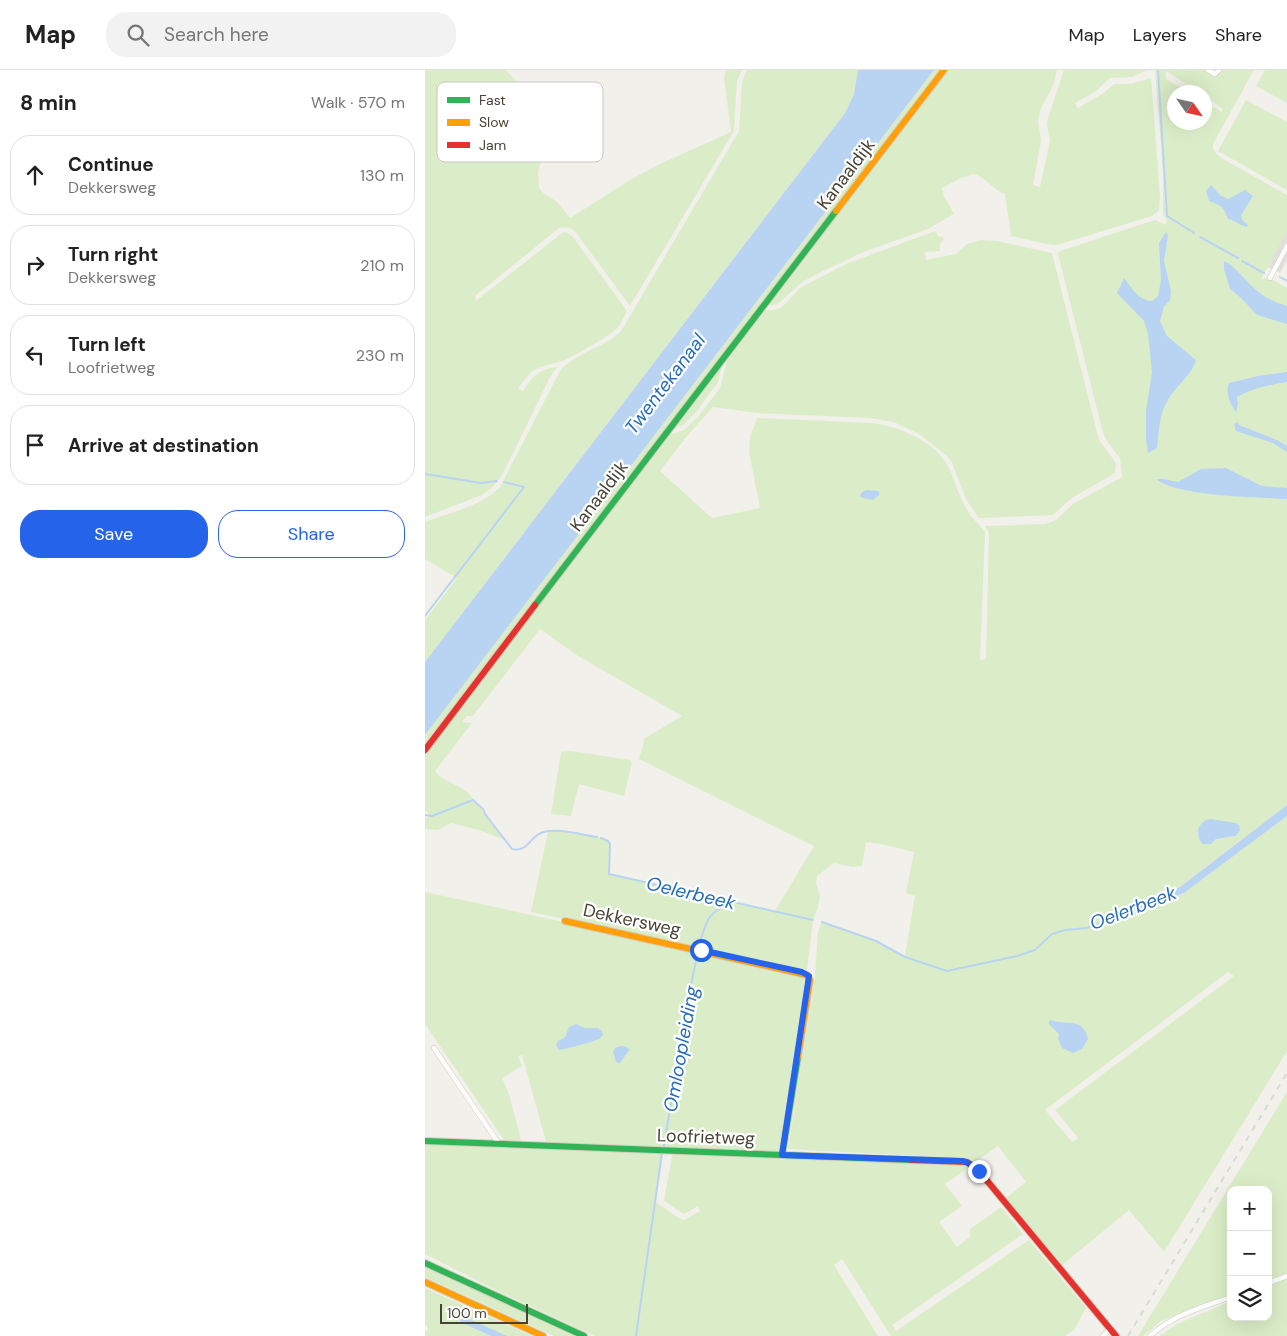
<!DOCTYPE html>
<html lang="en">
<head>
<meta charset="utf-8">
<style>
  body { margin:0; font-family:"DM Sans",sans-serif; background:#f2f2f2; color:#222 }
  .controls { position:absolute; right:15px; bottom:15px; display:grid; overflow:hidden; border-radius:10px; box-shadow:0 5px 20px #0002 }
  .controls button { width:45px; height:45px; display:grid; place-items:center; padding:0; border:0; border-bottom:1px solid #e0e0e0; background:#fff; color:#222; font:25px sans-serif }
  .compass { position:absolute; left:742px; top:15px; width:45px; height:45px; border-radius:50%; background:#fff; box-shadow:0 5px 20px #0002; rotate:124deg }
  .scale { position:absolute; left:15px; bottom:12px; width:88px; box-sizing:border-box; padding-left:5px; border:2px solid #484335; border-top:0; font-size:14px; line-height:18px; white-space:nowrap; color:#484335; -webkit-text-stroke:4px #fff; paint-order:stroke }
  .stop { position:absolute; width:15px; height:15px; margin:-11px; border:4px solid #2563eb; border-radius:50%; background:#fff }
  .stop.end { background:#2563eb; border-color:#fff; box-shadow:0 1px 5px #0008 }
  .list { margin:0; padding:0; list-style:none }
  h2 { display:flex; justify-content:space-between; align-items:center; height:65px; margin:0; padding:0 20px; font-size:21px }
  h2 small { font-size:16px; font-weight:400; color:#767676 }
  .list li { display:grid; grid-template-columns:32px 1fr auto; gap:15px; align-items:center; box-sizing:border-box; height:80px; margin:0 10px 10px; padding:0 10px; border:1px solid #e0e0e0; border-radius:20px }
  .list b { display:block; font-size:19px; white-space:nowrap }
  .list p { margin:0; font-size:16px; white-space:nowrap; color:#767676 }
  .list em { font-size:16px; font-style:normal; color:#767676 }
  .actions { display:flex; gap:10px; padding:15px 20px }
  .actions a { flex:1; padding:11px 0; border:1px solid #2563eb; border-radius:20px; text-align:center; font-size:18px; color:#2563eb }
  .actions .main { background:#2563eb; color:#fff }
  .icon { flex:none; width:28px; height:28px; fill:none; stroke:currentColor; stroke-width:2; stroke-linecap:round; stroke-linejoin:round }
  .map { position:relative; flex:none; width:862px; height:1266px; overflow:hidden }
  header { display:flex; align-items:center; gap:30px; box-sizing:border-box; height:70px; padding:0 25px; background:#fff; border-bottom:1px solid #e0e0e0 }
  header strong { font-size:24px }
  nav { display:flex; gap:28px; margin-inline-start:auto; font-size:18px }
  .search { width:350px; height:45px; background:#f2f2f2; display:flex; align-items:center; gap:12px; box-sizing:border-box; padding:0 18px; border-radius:20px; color:#767676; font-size:19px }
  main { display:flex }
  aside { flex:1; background:#fff }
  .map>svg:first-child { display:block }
  .green { fill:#dbedc8; fill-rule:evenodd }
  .parking { fill:#e1dfda }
  .water { fill:#b9d4f2 }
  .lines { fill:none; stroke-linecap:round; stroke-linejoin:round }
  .stream { stroke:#b9d4f2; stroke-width:2 }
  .street-casing { stroke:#d0cec8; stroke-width:5.5 }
  .fast-casing { stroke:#d2cec1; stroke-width:8 }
  .slow-casing { stroke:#d2cec1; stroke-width:8 }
  .jam-casing { stroke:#d2cec1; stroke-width:8 }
  .street { stroke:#fdfdfc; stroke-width:4.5 }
  .fast { stroke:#30b455; stroke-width:6 }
  .slow { stroke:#ff9f0a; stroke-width:6 }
  .jam { stroke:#e5322d; stroke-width:6 }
  .rail { stroke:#d9d9d8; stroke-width:2; stroke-dasharray:6 6; stroke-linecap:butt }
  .route { stroke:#2563eb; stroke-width:6 }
  .labels { text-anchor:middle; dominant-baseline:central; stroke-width:4.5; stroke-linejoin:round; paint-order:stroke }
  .street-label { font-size:18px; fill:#484335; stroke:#fff }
  .water-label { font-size:19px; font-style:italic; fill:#276cbc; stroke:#fff }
  .key { fill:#fff; stroke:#c8c7c2; stroke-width:1 }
  .key-label { font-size:14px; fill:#484335 }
</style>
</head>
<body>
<header>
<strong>Map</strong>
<div class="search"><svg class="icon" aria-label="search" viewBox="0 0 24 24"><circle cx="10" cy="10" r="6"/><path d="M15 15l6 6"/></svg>Search here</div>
<nav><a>Map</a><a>Layers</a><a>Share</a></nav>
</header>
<main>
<aside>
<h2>8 min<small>Walk · 570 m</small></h2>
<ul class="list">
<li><svg class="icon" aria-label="ahead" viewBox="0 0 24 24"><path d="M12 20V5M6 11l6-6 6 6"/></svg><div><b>Continue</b><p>Dekkersweg</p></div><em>130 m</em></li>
<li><svg class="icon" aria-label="right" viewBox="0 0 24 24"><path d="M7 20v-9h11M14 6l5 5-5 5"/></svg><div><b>Turn right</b><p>Dekkersweg</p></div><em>210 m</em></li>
<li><svg class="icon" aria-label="left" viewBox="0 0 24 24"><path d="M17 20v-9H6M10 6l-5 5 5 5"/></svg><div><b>Turn left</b><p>Loofrietweg</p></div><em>230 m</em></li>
<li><svg class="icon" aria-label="arrive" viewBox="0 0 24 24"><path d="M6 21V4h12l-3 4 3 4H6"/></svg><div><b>Arrive at destination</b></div></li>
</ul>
<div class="actions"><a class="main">Save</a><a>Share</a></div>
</aside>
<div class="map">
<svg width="862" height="1266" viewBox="0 0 862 1266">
  <rect width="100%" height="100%" fill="#f2f0ea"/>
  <path class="green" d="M0 0H81C97 18 124 39 118 66H123L113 102 114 117 117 122 132 132 145 148 205 110 233 95 306 62 299 7 301 0H317L312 10 309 61 205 236 152 164C147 158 142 156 134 158L50 226 51 231 137 163 140 162 148 167 202 241C199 247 195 256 190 260 184 266 144 289 137 291 111 299 109 295 93 319L98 321C107 307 114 299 132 297L125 307 79 402 70 415 57 425 0 447Z
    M322 0H433L429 24 420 43 0 592V550L32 508 0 489V452C26 442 55 437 75 417L135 301C151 282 179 278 196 261L314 61 317 12Z
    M509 0H516L0 674V665Z
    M522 0H632L628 16 616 38 613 50 616 71 608 115 615 117 625 71 622 55 623 48 639 0H723L706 7 685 8 670 22 650 33 653 38 677 24 689 14H706L726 8 735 126 734 140 727 146 632 175H626L586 166 580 124C568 120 562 108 549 104L536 108 517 118 519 126 529 144 503 159 441 181 398 201 377 212 353 234 347 236 345 234 344 232Z
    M730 0H779L791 6 796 0H829L788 74C787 81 792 85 798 89L862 125V163L836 209 845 208 862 218V735L755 817 685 847 687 853 759 823 862 746V981L739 1182 704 1140 636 1196 580 1129 601 1112 573 1076 550 1092 547 1089 363 1079 390 906 393 861 397 852 429 862 480 886 490 826 481 823 489 782 456 774 441 772 437 796 428 797 409 793 392 806 391 813 395 826 393 838 388 850 382 900 106 842 123 762 129 761 172 767 183 771C189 781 182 794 184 804L350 841 389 776 214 689 220 668 257 646 153 586 115 559 48 646H42L37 652 47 653 10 701C18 713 37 714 46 726 57 740 68 755 80 770L54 760 26 753 13 760 0 759V748L6 746 0 741V684L241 366 259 360 272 348 295 318 304 284 338 240H350L357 237 375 218 421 194 510 161 514 167 517 166 519 170 515 174V181L500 182 501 190 531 184 542 174 556 170 572 171 627 183 674 370 691 393 690 403 647 428 628 445 554 448 542 431 526 391 521 385 494 364 469 352 444 348 332 343 288 337 263 365 235 401 287 448 335 438 324 382 325 367 332 348 447 353C473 356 510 371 523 396 530 409 533 425 541 438 546 448 554 454 560 462L555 590 561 589 564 463 560 456 620 454 631 450 648 434 657 429 697 407 695 388 683 373 678 363 633 184 635 181 730 150 741 155 742 151 738 144V102ZM741 1 774 22H779L780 26 798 39 797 42 780 32 779 52H749V22H764L741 9ZM772 763 811 766 791 769 786 774H777ZM803 902 809 906 630 1040 653 1068 647 1072 620 1040Z
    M840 0H862V33L831 16Z
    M821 30 862 52V120L793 81Z
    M298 292 293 312 272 341 258 355 245 360Z
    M146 681 205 690 207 693 199 726 154 714 146 746 126 744 136 682Z
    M0 822 273 881 383 907 355 1082 121 1072 97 985 93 986 97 996 77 1008 84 1024 96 1070H79L0 954ZM155 956 160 958H166L158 973 134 980 131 975 141 965Z
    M862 1022V1203L843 1210V1120H806V1224L736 1251 718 1266H713Z
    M0 1073 237 1083 231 1132 252 1147 259 1150 275 1141 273 1136 259 1144 239 1131 247 1086 250 1084 543 1096 544 1097 520 1114 537 1136 514 1152 532 1177 546 1166 544 1160 576 1137 598 1164 467 1255 471 1261 604 1170 661 1238 649 1260 640 1266H466L417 1189 409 1195 453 1266H170L79 1224 0 1184Z
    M0 1196 150 1266H129L0 1207Z
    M862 1208V1266H734L752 1254 806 1231V1247H843V1216Z
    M0 1218 107 1266H82L38 1247 36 1249 37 1253 66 1266H0V1260L3 1261 2 1256 0 1255Z"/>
  <path class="parking" d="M862 161V189L855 203 843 197Z"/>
  <path class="water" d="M433 0H509L0 665V592L420 43 429 24Z
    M786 115 796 126 803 129 820 120 828 126 816 145 817 150 823 155 822 157C815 156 810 150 803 149 798 136 797 136 784 131L781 121Z
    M741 162 743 165 739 191 746 221 745 230 739 237 735 251 742 266 771 290C767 305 752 315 744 328 734 344 734 360 732 378L723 383 721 369V341L727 302 723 264 719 251 692 223 699 208C707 218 713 230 727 231L733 226 736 210 734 173Z
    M799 191C811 196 818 209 828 217 838 227 849 232 862 236V254L832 245 816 228 805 219 799 199Z
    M862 302V312C845 315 828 318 812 327L813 334 811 342 810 341C805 333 800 322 804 313L833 306Z
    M812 352 814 355 852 370 862 376V382L848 373 811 361 809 354Z
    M801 398 837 416 862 418V429C831 427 754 427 731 409H738L753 412 776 399Z
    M441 420 454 421V425L448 430 435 427 436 423Z
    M862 735V746L759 823 687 853 685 847 755 817Z
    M785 749 811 753 814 755 815 760 811 766 791 769 786 774H777C770 764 772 752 785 749Z
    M625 950C640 956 658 946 663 969L657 979 648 983 637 978 633 969 634 964 623 953Z
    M151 954 160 958H173L177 961 178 965C175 968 175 969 171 970 168 972 137 980 134 980L131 975 133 971 140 967 144 957Z
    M195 976H199L205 979 195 993 191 992 188 982 190 978Z
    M38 1247H40L82 1266H66L37 1253 35 1251Z"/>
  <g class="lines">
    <path class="stream" d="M733 0 742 146 769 163
      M775 167 813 188
      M817 191 839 203
      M855 207 862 211
      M0 404 56 413 72 411
      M0 546 99 417 79 412
      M0 745 7 746 48 730 58 739 60 744 87 779C102 783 105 767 116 763 130 757 157 765 172 767
      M176 768 183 771 185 774 184 804 388 850
      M397 852 451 871 480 887 522 901 592 886 610 880 627 864 640 860 662 858 687 849
      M273 878C281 854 281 840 309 833
      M239 1076 262 935 273 881
      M211 1266 237 1083"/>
    <g class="street-casing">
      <path id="street" d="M783 0 790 4 794 0
        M845 208 862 176
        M9 978 74 1074
        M843 1213 862 1206
        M678 1266 685 1259
        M725 1266C747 1245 778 1237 806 1227"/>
    </g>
    <g class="fast-casing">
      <path id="fast" d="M110 535 411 141
        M0 1071 486 1090
        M357 1085 373 987
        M0 1193 159 1266"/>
    </g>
    <g class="slow-casing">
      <path id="slow" d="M411 141 519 0
        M140 851 382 905 385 910 373 987
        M0 1212 118 1266"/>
    </g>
    <g class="jam-casing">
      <path id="jam" d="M0 680 110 535
        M486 1090 542 1092 554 1101 691 1266"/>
    </g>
    <use href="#street" class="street"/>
    <use href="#fast" class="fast"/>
    <use href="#slow" class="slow"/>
    <use href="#jam" class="jam"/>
    <path class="rail" d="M703 1266 862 1003"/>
  </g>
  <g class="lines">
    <path class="route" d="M276 880 377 902 384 906 357 1085 538 1091 545 1094 554 1101"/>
  </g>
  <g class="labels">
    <g class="street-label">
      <text transform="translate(421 104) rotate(-53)">Kanaaldijk</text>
      <text transform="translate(174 426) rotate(-53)">Kanaaldijk</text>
      <text transform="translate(207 850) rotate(12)">Dekkersweg</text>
      <text transform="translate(281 1067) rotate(2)">Loofrietweg</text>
    </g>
    <g class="water-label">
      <text transform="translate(240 314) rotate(-53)">Twentekanaal</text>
      <text transform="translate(266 823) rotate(13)">Oelerbeek</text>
      <text transform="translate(708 838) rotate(-21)">Oelerbeek</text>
      <text transform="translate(256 979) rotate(-80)">Omloopleiding</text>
    </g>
  </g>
  <rect x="12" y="12" width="166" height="80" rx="8" class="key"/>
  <rect x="22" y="27" width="23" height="6" fill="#30b455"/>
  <rect x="22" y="49" width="23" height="7" fill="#ff9f0a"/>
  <rect x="22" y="72" width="23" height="6" fill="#e5322d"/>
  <g class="key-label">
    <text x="54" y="35">Fast</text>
    <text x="54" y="57">Slow</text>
    <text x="54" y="80">Jam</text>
  </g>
</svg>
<div class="controls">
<button>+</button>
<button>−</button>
<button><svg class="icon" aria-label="layers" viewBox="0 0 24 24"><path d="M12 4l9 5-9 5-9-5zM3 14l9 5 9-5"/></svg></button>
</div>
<svg class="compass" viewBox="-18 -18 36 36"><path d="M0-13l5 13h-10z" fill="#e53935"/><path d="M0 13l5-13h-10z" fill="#767676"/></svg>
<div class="scale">100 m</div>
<div class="stop" style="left:276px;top:880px"></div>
<div class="stop end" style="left:554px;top:1101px"></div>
</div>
</main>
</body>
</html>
